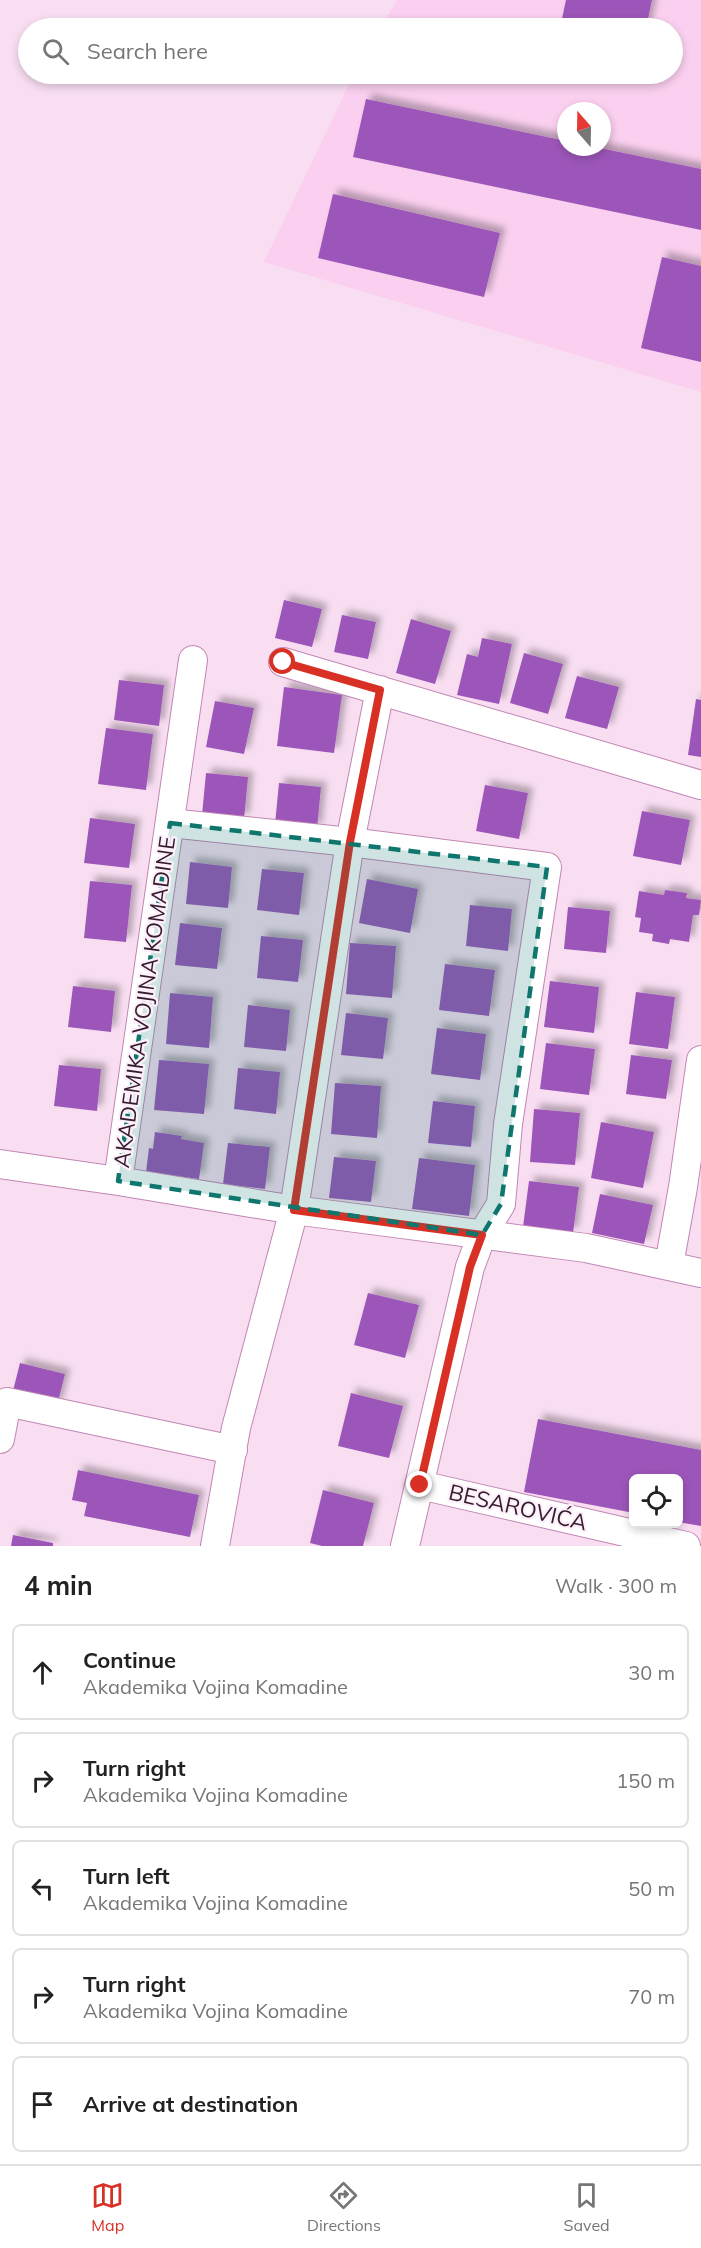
<!DOCTYPE html>
<html lang="en">
<head>
<meta charset="utf-8">
<style>
  body { margin:0; font-family:Mulish,sans-serif; background:#f2f2f2; color:#222 }
  .controls { position:absolute; right:18px; bottom:18px; display:grid; overflow:hidden; border-radius:9px; box-shadow:0 3px 9px #0003 }
  .controls button { width:54px; height:54px; display:grid; place-items:center; padding:0; border:0; border-bottom:2px solid #e0e0e0; background:#fff; color:#222; font:30px sans-serif }
  .compass { position:absolute; left:557px; top:102px; width:54px; height:54px; border-radius:50%; background:#fff; box-shadow:0 3px 9px #0003; rotate:340deg }
  .stop { position:absolute; width:18px; height:18px; margin:-14px; border:4px solid #d93025; border-radius:50%; background:#fff }
  .stop.end { background:#d93025; border-color:#fff; box-shadow:0 2px 6px #0008 }
  .list { margin:0; padding:0; list-style:none }
  h2 { display:flex; justify-content:space-between; align-items:center; height:78px; margin:0; padding:0 24px; font-size:26px }
  h2 small { font-size:20px; font-weight:400; color:#767676 }
  .list li { display:grid; grid-template-columns:39px 1fr auto; gap:18px; align-items:center; box-sizing:border-box; height:96px; margin:0 12px 12px; padding:0 12px; border:2px solid #e0e0e0; border-radius:9px }
  .list b { display:block; font-size:22px; white-space:nowrap }
  .list p { margin:0; font-size:20px; white-space:nowrap; color:#767676 }
  .list em { font-size:20px; font-style:normal; color:#767676 }
  .icon { flex:none; width:33px; height:33px; fill:none; stroke:currentColor; stroke-width:2; stroke-linecap:round; stroke-linejoin:round }
  .map { position:relative; flex:none; width:701px; height:1546px; overflow:hidden }
  .search { position:absolute; background:#fff; box-shadow:0 3px 9px #0003; left:18px; right:18px; top:18px; height:66px; display:flex; align-items:center; gap:15px; box-sizing:border-box; padding:0 21px; border-radius:33px; color:#767676; font-size:22px }
  .sheet { height:618px; background:#fff }
  nav { display:flex; justify-content:space-around; align-items:center; box-sizing:border-box; height:84px; border-top:2px solid #e0e0e0; background:#fff; font-size:16px; color:#767676 }
  nav a { display:grid; justify-items:center; gap:3px }
  nav .on { color:#d93025 }
  .map>svg:first-child { display:block }
  .built { fill:#facfef; fill-rule:evenodd }
  .building { fill:#9c56b9; filter:url(#shadow) }
  .lines { fill:none; stroke-linecap:round; stroke-linejoin:round }
  .street-casing { stroke:#c286b4; stroke-width:30 }
  .street { stroke:#fff; stroke-width:28 }
  .route { stroke:#d93025; stroke-width:8 }
  .marked { fill:#0f766e; fill-opacity:0.2; stroke:#0f766e; stroke-width:4.5; stroke-dasharray:12 8; stroke-linejoin:round }
  .labels { text-anchor:middle; dominant-baseline:central; stroke-width:4.5; stroke-linejoin:round; paint-order:stroke }
  .street-label { font-size:22px; fill:#341c2f; stroke:#fef0fa }
</style>
</head>
<body>
<div class="map">
<svg width="701" height="1546" viewBox="0 0 701 1546">
  <defs>
    <filter id="shadow"><feDropShadow dx="5.5" dy="-5.5" stdDeviation="3" flood-color="#0004"/></filter>
  </defs>
  <rect width="100%" height="100%" fill="#f9def2"/>
  <path class="built" d="M397 0H701V392L264 262 354 74H672V28H380ZM566 111H602V147H566Z"/>
  <path class="building" d="M566 0H652L646 28H560Z
    M366 99 566 141V147H595L701 169V230L353 157Z
    M333 194 500 233 484 297 318 258Z
    M662 257 701 266V362L641 348Z
    M284 600 322 609 312 647 275 638Z
    M342 615 376 622 368 659 334 652Z
    M411 619 451 631 435 684 396 673Z
    M482 638 512 644 499 704 457 695 467 654 478 657Z
    M524 653 563 664 548 714 510 703Z
    M577 676 619 687 607 729 565 718Z
    M119 680 164 685 159 726 114 720Z
    M284 687 342 695 334 753 277 746Z
    M696 699 701 700V757L688 755Z
    M215 701 254 708 244 754 206 747Z
    M106 728 153 734 146 790 98 784Z
    M206 773 248 777 244 819 202 815Z
    M279 783 321 787 317 829 275 824Z
    M485 785 528 793 519 839 476 831Z
    M642 811 690 820 681 865 633 856Z
    M90 818 135 824 129 868 84 863Z
    M190 862 232 867 228 908 186 904Z
    M262 869 304 873 299 915 257 910Z
    M367 879 418 889 410 933 359 923Z
    M90 881 132 885 126 942 84 938Z
    M665 890 687 893 686 898 701 900 699 915H693L689 942 670 939 669 944 652 941 653 934 639 932 641 918 635 917 639 891 664 895Z
    M470 905 512 909 508 951 466 946Z
    M568 907 610 911 606 953 564 949Z
    M180 923 222 928 217 969 175 965Z
    M261 936 303 940 298 982 257 978Z
    M350 943 396 946 392 998 346 994Z
    M445 964 495 970 489 1016 439 1010Z
    M550 981 599 987 594 1033 544 1027Z
    M73 986 115 991 111 1032 68 1027Z
    M636 992 675 997 668 1049 629 1044Z
    M170 993 213 997 209 1048 166 1044Z
    M248 1005 290 1010 286 1051 244 1047Z
    M346 1013 388 1018 383 1059 341 1055Z
    M437 1028 486 1034 480 1080 431 1074Z
    M546 1043 595 1049 589 1095 540 1089Z
    M631 1055 672 1060 666 1099 626 1094Z
    M159 1060 209 1064 204 1114 154 1110Z
    M59 1065 101 1069 97 1111 54 1106Z
    M238 1068 280 1072 276 1114 234 1109Z
    M335 1083 381 1086 377 1138 331 1134Z
    M433 1101 475 1106 471 1147 428 1143Z
    M534 1109 580 1113 575 1165 530 1162Z
    M601 1122 654 1132 643 1188 591 1178Z
    M155 1132 182 1136 181 1139 204 1143 199 1179 146 1172 149 1148 153 1149Z
    M228 1143 270 1147 265 1189 223 1184Z
    M334 1157 376 1161 371 1202 329 1198Z
    M419 1158 475 1165 469 1216 412 1209Z
    M529 1181 579 1187 573 1233 523 1227Z
    M600 1194 653 1205 644 1244 592 1233Z
    M368 1293 419 1305 405 1358 354 1345Z
    M20 1363 65 1374 57 1406 12 1395Z
    M351 1393 403 1406 389 1458 338 1446Z
    M538 1419 701 1450V1526L678 1522V1478H634V1513L524 1492Z
    M78 1470 199 1495 190 1537 84 1516 87 1503 72 1500Z
    M323 1490 374 1503 363 1546H322L310 1543Z
    M13 1535 53 1543V1546H11Z"/>
  <g class="lines">
    <g class="street-casing">
      <path id="street" d="M283 662 701 785
        M170 823 350 842 547 867 508 1124 501 1204 482 1235 470 1267 405 1546
        M0 1164 118 1181 294 1210 586 1248 701 1273
        M118 1181 193 660
        M669 1265 683 1187 701 1060
        M0 1439 7 1402 233 1450
        M420 1485 686 1546
        M215 1546 236 1428 294 1210 350 842 380 690"/>
    </g>
    <use href="#street" class="street"/>
  </g>
  <g class="lines">
    <path class="route" d="M283 662 380 690 350 842 294 1210 482 1235 470 1267 420 1485"/>
  </g>
  <path class="marked" d="M170 823 547 867 501 1204 482 1235 118 1181Z"/>
  <g class="labels">
    <g class="street-label">
      <text transform="translate(144 1002) rotate(-82)">AKADEMIKA VOJINA KOMADINE</text>
      <text transform="translate(518 1507) rotate(13)">BESAROVIĆA</text>
    </g>
  </g>
</svg>
<div class="controls">
<button><svg class="icon" aria-label="locate" viewBox="0 0 24 24"><circle cx="12" cy="12" r="6"/><path d="M12 2v4M12 18v4M2 12h4M18 12h4"/></svg></button>
</div>
<svg class="compass" viewBox="-18 -18 36 36"><path d="M0-13l5 13h-10z" fill="#e53935"/><path d="M0 13l5-13h-10z" fill="#767676"/></svg>
<div class="stop" style="left:283px;top:662px"></div>
<div class="stop end" style="left:420px;top:1485px"></div>
<div class="search"><svg class="icon" aria-label="search" viewBox="0 0 24 24"><circle cx="10" cy="10" r="6"/><path d="M15 15l6 6"/></svg>Search here</div>
</div>
<section class="sheet">
<h2>4 min<small>Walk · 300 m</small></h2>
<ul class="list">
<li><svg class="icon" aria-label="ahead" viewBox="0 0 24 24"><path d="M12 20V5M6 11l6-6 6 6"/></svg><div><b>Continue</b><p>Akademika Vojina Komadine</p></div><em>30 m</em></li>
<li><svg class="icon" aria-label="right" viewBox="0 0 24 24"><path d="M7 20v-9h11M14 6l5 5-5 5"/></svg><div><b>Turn right</b><p>Akademika Vojina Komadine</p></div><em>150 m</em></li>
<li><svg class="icon" aria-label="left" viewBox="0 0 24 24"><path d="M17 20v-9H6M10 6l-5 5 5 5"/></svg><div><b>Turn left</b><p>Akademika Vojina Komadine</p></div><em>50 m</em></li>
<li><svg class="icon" aria-label="right" viewBox="0 0 24 24"><path d="M7 20v-9h11M14 6l5 5-5 5"/></svg><div><b>Turn right</b><p>Akademika Vojina Komadine</p></div><em>70 m</em></li>
<li><svg class="icon" aria-label="arrive" viewBox="0 0 24 24"><path d="M6 21V4h12l-3 4 3 4H6"/></svg><div><b>Arrive at destination</b></div></li>
</ul>
</section>
<nav>
<a class="on"><svg class="icon" aria-label="map" viewBox="0 0 24 24"><path d="M3 6l6-2 6 2 6-2v14l-6 2-6-2-6 2zM9 4v14M15 6v14"/></svg>Map</a>
<a><svg class="icon" aria-label="directions" viewBox="0 0 24 24"><path d="M12 3l9 9-9 9-9-9zM9 14v-3h6M13 9l2 2-2 2"/></svg>Directions</a>
<a><svg class="icon" aria-label="saved" viewBox="0 0 24 24"><path d="M7 4h10v16l-5-4-5 4z"/></svg>Saved</a>
</nav>
</body>
</html>
